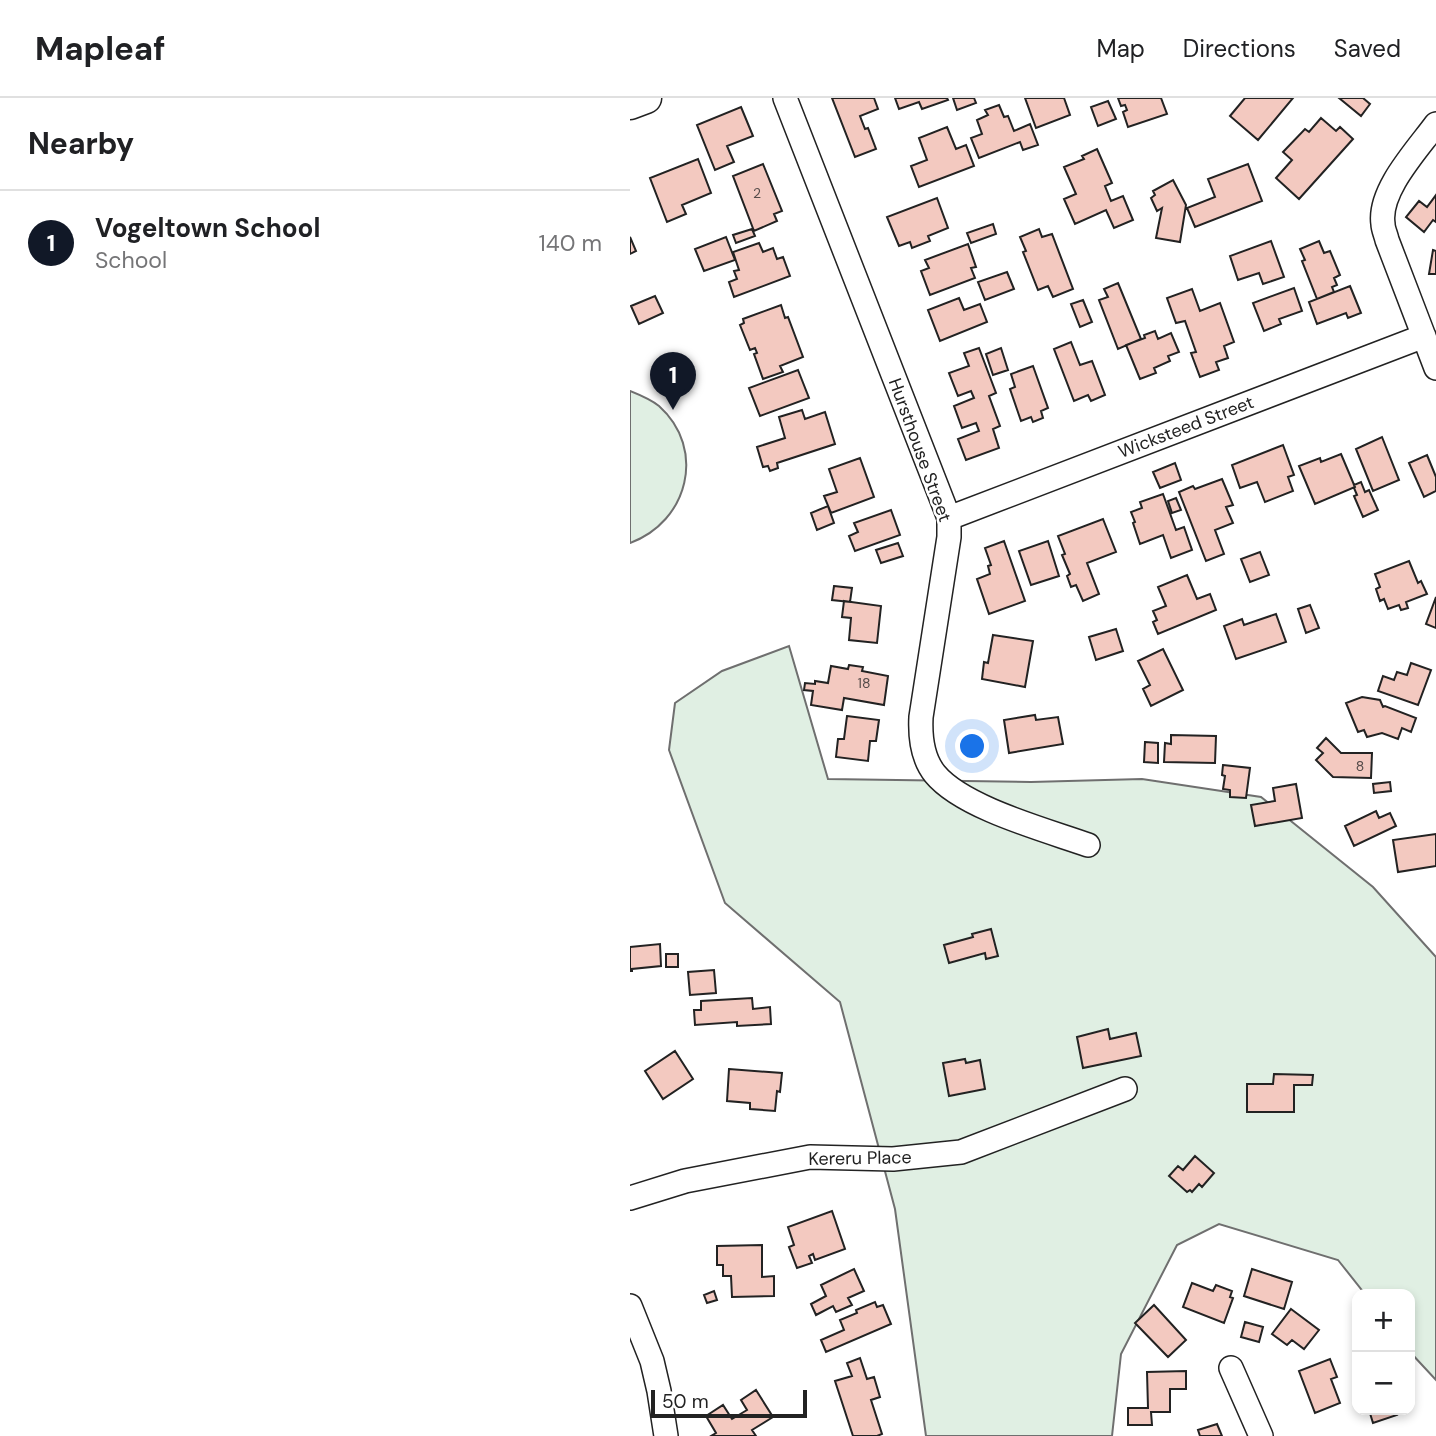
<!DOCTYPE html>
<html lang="en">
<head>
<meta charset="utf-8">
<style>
  body { margin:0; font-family:"DM Sans",sans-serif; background:#f2f2f2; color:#202124 }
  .controls { position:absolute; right:21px; bottom:21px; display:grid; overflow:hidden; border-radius:14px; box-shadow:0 4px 10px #0003 }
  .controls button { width:63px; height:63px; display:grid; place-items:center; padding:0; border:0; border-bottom:2px solid #e0e0e0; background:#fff; color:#202124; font:35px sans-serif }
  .scale { position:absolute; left:21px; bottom:18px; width:156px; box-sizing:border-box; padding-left:7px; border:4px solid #222; border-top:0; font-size:19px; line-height:24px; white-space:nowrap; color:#222; -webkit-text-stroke:5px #fff; paint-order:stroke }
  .you { position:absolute; left:343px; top:649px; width:24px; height:24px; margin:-18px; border:5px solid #fff; border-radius:50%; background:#1a73e8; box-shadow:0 0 0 10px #1a73e833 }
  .badge { display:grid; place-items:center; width:46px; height:46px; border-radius:50%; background:#111827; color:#fff; font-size:23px; font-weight:700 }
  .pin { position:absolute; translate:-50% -58px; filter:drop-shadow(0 2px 4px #0008) }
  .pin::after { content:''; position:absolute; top:37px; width:24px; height:21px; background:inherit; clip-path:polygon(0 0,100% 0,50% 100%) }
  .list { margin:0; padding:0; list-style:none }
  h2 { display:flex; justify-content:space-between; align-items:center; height:91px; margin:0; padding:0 28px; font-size:30px }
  h2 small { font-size:23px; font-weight:400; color:#757577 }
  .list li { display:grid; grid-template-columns:46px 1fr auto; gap:21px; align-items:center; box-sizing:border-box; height:105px; padding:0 28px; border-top:2px solid #e0e0e0 }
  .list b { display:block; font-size:26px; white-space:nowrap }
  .list p { margin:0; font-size:23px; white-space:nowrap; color:#757577 }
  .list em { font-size:23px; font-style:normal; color:#757577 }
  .map { position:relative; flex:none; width:806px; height:1338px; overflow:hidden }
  header { display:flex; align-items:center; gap:42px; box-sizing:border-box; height:98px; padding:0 35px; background:#fff; border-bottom:2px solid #e0e0e0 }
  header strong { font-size:33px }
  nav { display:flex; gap:38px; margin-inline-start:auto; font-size:24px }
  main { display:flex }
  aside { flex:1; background:#fff }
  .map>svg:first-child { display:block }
  .green { fill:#e0efe3; stroke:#6f6f6f; stroke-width:2 }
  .building { fill:#f3c9c0; stroke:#222; stroke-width:2 }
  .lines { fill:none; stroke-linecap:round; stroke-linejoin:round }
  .minor-casing { stroke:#222; stroke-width:26 }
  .major-casing { stroke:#222; stroke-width:33 }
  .minor { stroke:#fff; stroke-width:23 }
  .major { stroke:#fff; stroke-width:30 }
  .labels { text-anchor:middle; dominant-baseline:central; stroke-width:5; stroke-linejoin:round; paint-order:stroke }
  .number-label { font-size:14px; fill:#564c4a }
  .street-label { font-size:18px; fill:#222; stroke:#fff }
</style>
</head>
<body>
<header>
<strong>Mapleaf</strong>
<nav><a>Map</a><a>Directions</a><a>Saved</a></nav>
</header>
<main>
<aside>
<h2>Nearby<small></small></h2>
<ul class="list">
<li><span class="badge">1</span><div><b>Vogeltown School</b><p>School</p></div><em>140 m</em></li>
</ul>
</aside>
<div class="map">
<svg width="806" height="1338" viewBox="0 0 806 1338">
  <rect width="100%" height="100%" fill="#fff"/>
  <path class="green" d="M0 293C10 297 20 301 29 308 77 351 58 424 0 445Z
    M159 548 198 681 401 684 512 681 631 699 743 789 806 859V1282L780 1254V1196H735L708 1162 589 1126 547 1147 491 1256 482 1338H296L265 1111 210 904 95 805 39 652 45 605 92 573Z"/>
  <path class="building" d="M202 0H244L248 11 230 18 235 31 238 30 246 51 225 59Z
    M265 0H317L318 2 292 11 289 4 269 11Z
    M323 0H344L346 5 327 12Z
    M395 0H434L440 17 406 30Z
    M488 0H531L537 16 498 29 493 14 497 12 495 7 491 8Z
    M615 0H663L628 42 600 18Z
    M709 0H733L740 6 731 18Z
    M478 3 486 21 468 28 461 9Z
    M369 7 374 19 378 18 384 33 400 26 408 47 393 52 390 44 349 60 341 40 352 36 347 22 358 17 355 12Z
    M111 9 123 38 97 48 104 64 85 72 67 27Z
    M691 20 706 33 710 29 723 41 669 101 646 80 662 62 653 54 675 31 679 34Z
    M317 29 326 51 336 47 344 68 289 89 281 68 297 62 289 40Z
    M467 51 482 85 475 88 481 103 493 98 503 122 484 130 476 112 445 126 434 101 446 96 434 69 454 61 452 58Z
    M68 61 81 95 52 107 56 116 37 124 20 80Z
    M133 66 152 113 144 116 147 123 124 133 103 78Z
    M618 66 632 103 565 129 557 110 585 99 578 81Z
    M543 82 556 107 550 144 526 140 532 110 527 113 521 100 525 97 523 93Z
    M806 97V124L803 122 794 134 776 119 789 103 797 109Z
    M307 100 318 130 298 138 300 143 282 150 280 144 269 148 257 119Z
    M363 126 366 136 341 145 337 135Z
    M122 131 125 138 106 145 103 137Z
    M409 131 412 139 422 136 443 191 423 199 418 188 408 192 393 154 396 153 390 139Z
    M0 139 6 153 0 156Z
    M96 139 105 162 74 173 65 151Z
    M641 143 654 179 633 186 629 175 608 182 600 158Z
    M689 143 694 155 700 153 710 177 704 180 707 187 702 189 704 194 687 201 672 163 675 162 670 151Z
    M129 145 133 154 143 150 147 161 153 159 160 178 104 199 99 184 107 181 104 173 109 172 103 154Z
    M338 146 346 169 341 170 345 180 300 197 291 173 299 170 295 162Z
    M803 152 806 153V176H799Z
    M377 174 384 191 355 202 348 184Z
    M488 185 511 241 488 251 469 202 478 199 474 191Z
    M720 188 731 215 718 220 716 215 687 226 679 204Z
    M664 190 672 213 649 221 651 226 634 233 623 205Z
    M562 191 570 213 590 205 604 244 594 248 598 260 586 264 589 272 570 279 561 255 566 254 555 223 546 225 537 200Z
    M25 198 33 215 9 226 1 208Z
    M329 200 334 212 350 206 357 224 310 243 298 212Z
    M453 202 462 224 450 229 441 206Z
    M151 207 155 220 158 219 173 259 150 268 153 274 133 281 124 256 127 255 125 250 120 252 110 227 114 225 113 221Z
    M525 233 528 241 541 235 549 254 538 258 540 263 524 270 526 275 510 281 496 247 515 240 514 237Z
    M441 244 450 267 462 263 475 297 461 303 458 297 444 303 424 251Z
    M349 250 366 295 359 298 370 328 363 331 369 350 336 362 328 341 349 333 346 325 332 330 324 308 344 300 341 293 328 298 319 275 339 268 334 255Z
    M371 250 378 272 363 277 356 256Z
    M403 268 418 310 411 313 413 320 403 324 401 319 391 323 380 291 385 289 381 276Z
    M168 272 179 300 130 318 119 290Z
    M172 312 175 321 195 314 205 346 147 365 148 370 140 373 138 368 133 369 127 349 155 340 149 319Z
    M752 339 769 382 743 393 726 351Z
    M653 347 664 377 658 379 663 393 635 404 627 384 610 390 602 367Z
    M711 356 725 389 685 406 669 368 690 360 691 364Z
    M797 357 806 379V393L794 399 779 365Z
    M230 360 244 399 201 415 194 398 207 394 199 371Z
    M545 365 551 382 530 390 523 374Z
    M592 381 603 407 596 409 603 425 585 432 594 456 576 463 549 394 563 388 565 391Z
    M731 384 735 394 739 392 748 412 733 419 724 398 727 397 724 390 725 389 724 387Z
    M533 396 546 432 554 429 562 452 541 460 533 437 510 446 503 425 505 424 501 414 512 410 510 404Z
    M546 400 551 412 542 415 538 403Z
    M198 408 204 425 187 432 181 415Z
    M261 412 270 437 225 453 219 438 228 434 224 425Z
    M473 421 486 454 457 465 469 496 453 503 446 487 441 489 437 478 440 476 432 457 435 456 428 438Z
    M374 443 395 503 359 516 347 481 360 476 358 468 361 467 355 450Z
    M418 443 429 478 401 487 389 453Z
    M268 445 273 458 251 465 246 452Z
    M630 454 639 477 620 484 611 461Z
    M779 463 788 485 791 483 797 496 776 504 778 510 771 512 769 507 758 511 754 501 750 503 746 491 750 489 745 476Z
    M557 477 567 501 580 496 586 512 528 536 523 524 527 522 523 513 536 508 528 489Z
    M204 488 222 490 220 504 202 502Z
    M806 499V530L796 526Z
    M214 503 251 508 247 545 219 542 221 520 212 519Z
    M680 507 689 530 676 535 668 511Z
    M646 516 656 544 606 561 594 528 612 521 614 527Z
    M486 531 493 553 466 562 459 539Z
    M363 537 403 543 395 589 352 581 354 564 358 565Z
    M533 551 553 592 521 608 513 591 520 587 508 563Z
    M781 565 801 572 788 607 748 593 753 578 764 582 767 574 777 577Z
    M219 567 233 569 232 573 258 578 254 607 214 600 212 612 181 607 183 593 174 592 175 585 185 586V583L198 585 201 568 218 571Z
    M732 599 750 602 753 609 755 608 786 620 781 634 772 630 768 641 752 635 737 639 734 632 728 634 716 605Z
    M405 617 406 622 428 619 433 646 379 655 374 622Z
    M217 618 249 622 246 643H240L238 663 206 659 208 641H214Z
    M541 637 586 638 585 665 534 664 535 645 541 646Z
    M696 640 711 655H742L741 680 703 679 686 662 693 655 687 650Z
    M515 644 528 645V665L514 664Z
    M593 667 620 670 616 700 600 699V692L593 691 595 678 592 677Z
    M760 684 761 693 744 695 743 686Z
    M666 686 672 720 625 728 621 707 645 703 643 690Z
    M746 713 749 720 760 715 766 728 724 748 715 728Z
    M806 736V768L768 774 763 742Z
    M361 831 368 858 356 861 355 855 319 865 314 847 343 839 342 836Z
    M30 846 31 868 2 871V873H0V849Z
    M36 856H48V869H36Z
    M84 872 86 895 60 897 58 874Z
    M122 900 123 911 140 909 141 926 107 928V924L65 927 64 912H71V903Z
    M478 931 480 941 506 935 511 958 453 970 447 939Z
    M45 953 63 981 33 1001 15 973Z
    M335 961 336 965 350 962 355 991 319 998 313 965Z
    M99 971 152 975 150 994 147 993 145 1013 120 1011V1005L97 1003Z
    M644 976 683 977 682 987H664V1014H617V986H643Z
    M565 1058 584 1075 572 1089 569 1086 562 1094 560 1092 557 1094 539 1078 548 1068 553 1072Z
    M202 1113 215 1151 185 1162 183 1156 179 1158 182 1165 167 1170 159 1149 164 1147 158 1129Z
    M132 1147V1179L144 1178V1198L102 1199 101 1178H93V1167H87V1148Z
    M224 1171 234 1193 218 1200 222 1207 206 1214 203 1208 186 1217 181 1206 196 1198 191 1187Z
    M622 1171 662 1184 654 1211 614 1198Z
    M562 1185 583 1193 586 1187 602 1193 600 1199 603 1200 594 1225 553 1209Z
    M84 1193 87 1202 77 1205 74 1197Z
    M245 1204 247 1209 253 1207 261 1226 196 1254 191 1242 214 1232 210 1222 227 1215 226 1212Z
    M524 1207 556 1242 538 1259 505 1225Z
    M661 1211 689 1232 674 1251 662 1242 657 1247 642 1236Z
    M615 1224 633 1229 629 1244 611 1239Z
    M230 1260 237 1281 244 1279 250 1299 241 1302 252 1336 247 1338H223L205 1283 222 1278 217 1265Z
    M700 1261 707 1279 701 1281 710 1305 685 1315 669 1273Z
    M556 1273V1291H540V1314H521L522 1327H498V1310H518L517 1274Z
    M126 1292 143 1319 122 1332 126 1338H81L86 1335 76 1318 93 1307 102 1321 117 1312 111 1302Z
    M739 1312H765L767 1317 743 1325Z
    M587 1326 592 1338H570L568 1332Z"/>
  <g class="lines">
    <g class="minor-casing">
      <path id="minor" d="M155 0 319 420V439L291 619C290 639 292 660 305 676 333 710 416 732 458 747
        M806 26C787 52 748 93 753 126 753 131 756 137 757 142L806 270
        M319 420 794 238
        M0 1100 55 1083 180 1059 263 1061 331 1054 495 991
        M0 1208 22 1263 29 1293 36 1338
        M601 1270 631 1338"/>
    </g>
    <g class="major-casing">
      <path id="major" d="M0 6 16 0"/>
    </g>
    <use href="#minor" class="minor"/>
    <use href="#major" class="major"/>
  </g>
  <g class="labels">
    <g class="number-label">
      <text x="127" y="95">2</text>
      <text x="234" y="585">18</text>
      <text x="730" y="668">8</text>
    </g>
    <g class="street-label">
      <text transform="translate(556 329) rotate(-21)">Wicksteed Street</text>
      <text transform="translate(290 352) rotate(70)">Hursthouse Street</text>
      <text transform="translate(230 1060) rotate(-1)">Kereru Place</text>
    </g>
  </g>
</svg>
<div class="controls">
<button>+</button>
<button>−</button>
</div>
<div class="scale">50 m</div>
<div class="you"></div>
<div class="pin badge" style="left:43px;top:312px">1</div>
</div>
</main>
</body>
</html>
